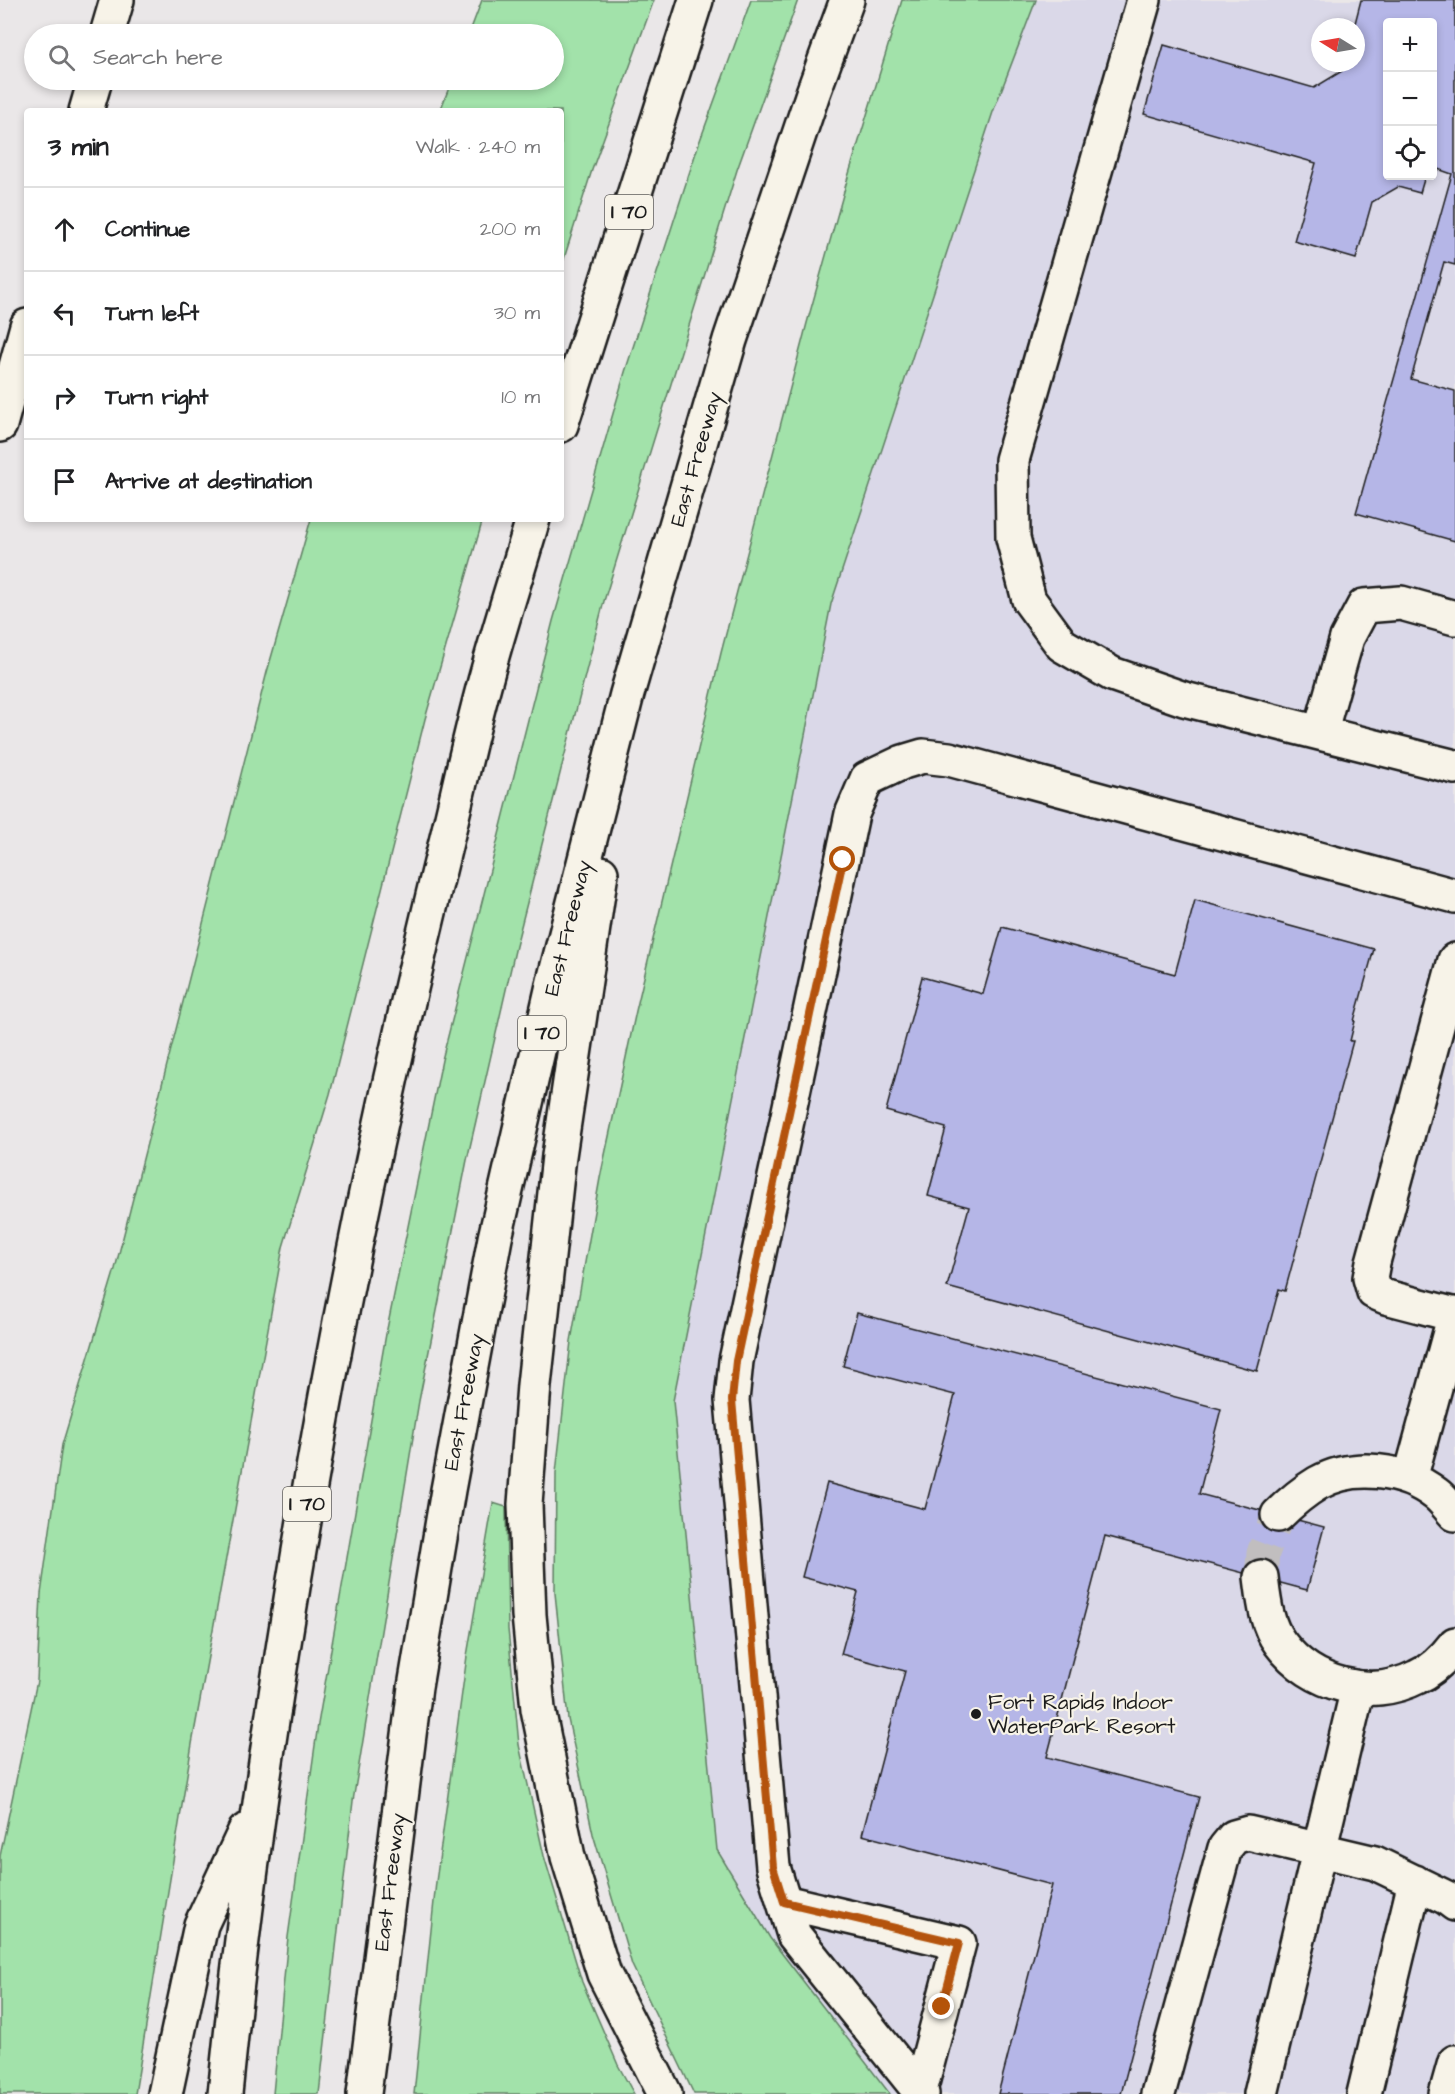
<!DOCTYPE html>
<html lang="en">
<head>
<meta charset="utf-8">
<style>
  body { margin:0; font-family:"Architects Daughter",sans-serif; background:#f6f6f6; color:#202124 }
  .controls { position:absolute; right:18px; top:18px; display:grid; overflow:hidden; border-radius:6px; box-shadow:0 3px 9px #0003 }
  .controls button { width:54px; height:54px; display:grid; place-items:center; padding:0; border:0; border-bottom:2px solid #e0e0e0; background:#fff; color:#202124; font:30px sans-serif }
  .compass { position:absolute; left:1311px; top:18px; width:54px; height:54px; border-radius:50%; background:#fff; box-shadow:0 3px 9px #0003; rotate:281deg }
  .stop { position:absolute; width:18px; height:18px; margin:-14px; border:4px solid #b45309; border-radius:50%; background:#fff }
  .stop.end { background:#b45309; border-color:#fff; box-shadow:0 2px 6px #0008 }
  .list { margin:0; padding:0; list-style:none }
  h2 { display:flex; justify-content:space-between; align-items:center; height:78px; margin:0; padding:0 24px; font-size:26px }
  h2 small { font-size:20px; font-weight:400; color:#757577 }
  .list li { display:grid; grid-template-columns:39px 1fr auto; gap:18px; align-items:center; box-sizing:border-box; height:84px; padding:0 24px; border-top:2px solid #e0e0e0 }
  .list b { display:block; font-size:22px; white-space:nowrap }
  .list em { font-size:20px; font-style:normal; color:#757577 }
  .icon { flex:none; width:33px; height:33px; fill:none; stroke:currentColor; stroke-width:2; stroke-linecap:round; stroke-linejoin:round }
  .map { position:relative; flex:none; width:1455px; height:2094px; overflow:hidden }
  .search { position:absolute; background:#fff; box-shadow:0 3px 9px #0003; left:24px; top:24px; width:540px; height:66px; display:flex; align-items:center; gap:15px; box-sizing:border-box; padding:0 21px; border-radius:33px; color:#757577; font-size:22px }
  .panel { position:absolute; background:#fff; box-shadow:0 3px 9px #0003; left:24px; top:108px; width:540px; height:414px; border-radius:6px }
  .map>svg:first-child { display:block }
  .built { fill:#dad8e8; fill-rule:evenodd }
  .green { fill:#a2e2aa; stroke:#5f7f63; stroke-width:1.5 }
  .building { fill:#b5b6e7; stroke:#1c1c1c; stroke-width:1.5 }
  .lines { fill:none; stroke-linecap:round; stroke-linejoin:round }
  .minor-tunnel { stroke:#c1bebf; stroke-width:33; stroke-dasharray:33 16; stroke-linecap:butt }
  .minor-casing { stroke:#1c1c1c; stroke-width:38 }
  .highway-casing { stroke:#1c1c1c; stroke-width:38 }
  .minor { stroke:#f7f3e8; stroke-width:33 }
  .highway { stroke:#f7f3e8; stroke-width:33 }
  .route { stroke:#b45309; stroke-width:8 }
  .poi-dot { fill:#1c1c1c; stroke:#f7f3e8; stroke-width:2 }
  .labels { text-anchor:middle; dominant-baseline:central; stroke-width:4.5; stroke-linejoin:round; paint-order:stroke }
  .shield { fill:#f7f3e8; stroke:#5e5c59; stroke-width:1.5 }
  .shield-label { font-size:20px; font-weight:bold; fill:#1c1c1c }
  .street-label { font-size:21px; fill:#1c1c1c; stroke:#f7f3e8 }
  .poi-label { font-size:21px; fill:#1c1c1c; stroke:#f7f3e8; text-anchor:start }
</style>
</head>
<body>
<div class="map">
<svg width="1455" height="2094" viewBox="0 0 1455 2094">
  <rect width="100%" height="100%" fill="#eae7e8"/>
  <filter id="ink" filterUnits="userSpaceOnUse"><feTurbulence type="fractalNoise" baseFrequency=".0167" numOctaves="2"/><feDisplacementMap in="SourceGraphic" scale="12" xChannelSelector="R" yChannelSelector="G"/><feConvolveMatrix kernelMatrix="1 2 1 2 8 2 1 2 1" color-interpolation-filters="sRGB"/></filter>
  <g filter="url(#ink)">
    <path class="built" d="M1036 0H1455V2094H890L770 1938 717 1850 673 1401 831 604 993 112ZM1388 22H1432V176H1388ZM1320 27H1356V63H1320Z"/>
    <path class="green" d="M482 0H654L592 170 561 268V111H440L452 80H554V34H469Z
      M751 0H798L737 170 604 601 516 946 467 1160 419 1401 353 1801 319 2094H273L288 1937 318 1724 386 1334 442 1060 553 621 625 372 698 146Z
      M902 0H1036L993 112 831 604 673 1401 717 1850 770 1938 890 2094H694L632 1965 593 1834 568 1719 555 1593 556 1473 571 1341 600 1178 636 1011 721 653 807 323 848 177Z
      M311 519H483L425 719 330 1094 283 1247 192 1744 135 2094H0V1856L37 1681 41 1594 62 1445 115 1269 267 672Z
      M493 1503 506 1507 508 1629 519 1745 544 1856 582 1982 618 2065 634 2094H414L436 1882 467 1656Z"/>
    <path class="building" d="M1361 0H1455V265L1444 262 1411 379 1455 391V541L1356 513 1452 174 1432 167V22H1388V176H1425L1420 193 1398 187 1372 202 1356 259 1294 241 1316 163 1144 114 1164 45 1314 88 1342 71 1344 63H1356V27H1354Z
      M1195 900 1374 949 1354 1021H1355L1350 1041H1353L1285 1291 1279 1289 1257 1371 947 1287 969 1207 928 1196 946 1128 886 1111 922 977 983 994 1002 927 1175 974Z
      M857 1313 1221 1409 1199 1494 1324 1527 1307 1590 1105 1536 1047 1757 1199 1797 1121 2094H998L1052 1885 862 1835 905 1671 841 1654 858 1592 802 1577 827 1483 925 1509 955 1395 843 1366Z"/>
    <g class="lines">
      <path class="minor-tunnel" d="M1261 1577 1263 1553 1278 1515"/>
      <g class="minor-casing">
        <path id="minor" d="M1144 0 1012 460 1013 538 1029 600 1062 645 1112 674 1184 699 1455 767
          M107 34 117 0
          M86 111 95 80
          M0 425 27 326
          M1320 733 1347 638 1364 606 1401 603 1455 618
          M1455 1315 1386 1297 1374 1292 1370 1278 1373 1262 1455 960
          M1410 1479 1455 1314
          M1278 1515C1290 1503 1303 1492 1318 1483 1354 1463 1404 1469 1436 1494 1443 1499 1449 1508 1455 1514
          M1261 1577C1264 1601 1266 1624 1280 1643 1311 1685 1371 1701 1417 1677 1433 1670 1445 1657 1455 1644
          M784 1902 959 1943 920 2091
          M922 2094 794 1935 773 1867 732 1400 736 1361 852 814 867 779 903 762 923 756 949 759 1455 896
          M1158 2094 1225 1848 1234 1837 1248 1833 1375 1863 1447 1898 1455 1904
          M1261 2094 1358 1688
          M1364 2094 1415 1882
          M1446 2094 1455 2062"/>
      </g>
      <g class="highway-casing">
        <path id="highway" d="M561 425 696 0
          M601 873 559 1156 534 1385 525 1504 529 1615 538 1709 568 1857 604 1974 665 2094
          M165 2094 201 1925 245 1831
          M225 2094C245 1890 275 1688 310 1486 347 1271 393 1058 445 846 459 789 471 731 487 674 501 622 518 571 533 519
          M364 2094 415 1687 448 1490 495 1238 554 981 627 694 730 340 813 93 847 0"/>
      </g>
      <use href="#minor" class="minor"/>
      <use href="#highway" class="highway"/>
    </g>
  </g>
  <g class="lines" filter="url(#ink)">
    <path class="route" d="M843 860 736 1361 732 1400 773 1867 784 1902 959 1943 942 2007"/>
  </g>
  <circle class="poi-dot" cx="976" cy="1714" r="6"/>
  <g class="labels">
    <g class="shield">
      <rect x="605" y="195" width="48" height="34" rx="4.5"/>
      <rect x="518" y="1016" width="48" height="34" rx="4.5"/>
      <rect x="283" y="1487" width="48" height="34" rx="4.5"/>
    </g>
    <g class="shield-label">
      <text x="629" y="212">I 70</text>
      <text x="542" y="1033">I 70</text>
      <text x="307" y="1504">I 70</text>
    </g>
    <g class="street-label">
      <text transform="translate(696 459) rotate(-74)">East Freeway</text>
      <text transform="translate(568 928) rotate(-76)">East Freeway</text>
      <text transform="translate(464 1402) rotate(-79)">East Freeway</text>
      <text transform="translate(390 1882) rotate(-83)">East Freeway</text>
    </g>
    <g class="poi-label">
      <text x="988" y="1702">Fort Rapids Indoor<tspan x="988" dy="24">WaterPark Resort</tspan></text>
    </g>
  </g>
</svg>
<div class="controls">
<button>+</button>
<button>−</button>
<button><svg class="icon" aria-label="locate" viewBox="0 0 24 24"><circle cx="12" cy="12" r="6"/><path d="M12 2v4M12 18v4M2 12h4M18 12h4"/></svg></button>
</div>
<svg class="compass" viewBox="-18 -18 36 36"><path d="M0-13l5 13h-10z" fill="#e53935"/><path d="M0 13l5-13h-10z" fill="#757577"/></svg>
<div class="stop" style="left:843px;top:860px"></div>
<div class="stop end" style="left:942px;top:2007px"></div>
<div class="search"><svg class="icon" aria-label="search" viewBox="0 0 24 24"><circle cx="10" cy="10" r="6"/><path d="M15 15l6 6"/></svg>Search here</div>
<section class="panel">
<h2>3 min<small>Walk · 240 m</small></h2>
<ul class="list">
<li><svg class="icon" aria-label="ahead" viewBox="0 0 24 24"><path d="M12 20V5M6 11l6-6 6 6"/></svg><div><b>Continue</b></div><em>200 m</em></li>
<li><svg class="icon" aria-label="left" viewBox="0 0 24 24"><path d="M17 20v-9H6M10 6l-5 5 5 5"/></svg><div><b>Turn left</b></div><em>30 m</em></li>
<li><svg class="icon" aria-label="right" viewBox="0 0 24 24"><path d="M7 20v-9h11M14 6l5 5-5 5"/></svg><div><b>Turn right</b></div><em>10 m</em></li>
<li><svg class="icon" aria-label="arrive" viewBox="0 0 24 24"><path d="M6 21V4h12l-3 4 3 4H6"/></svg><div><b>Arrive at destination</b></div></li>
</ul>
</section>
</div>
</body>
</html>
